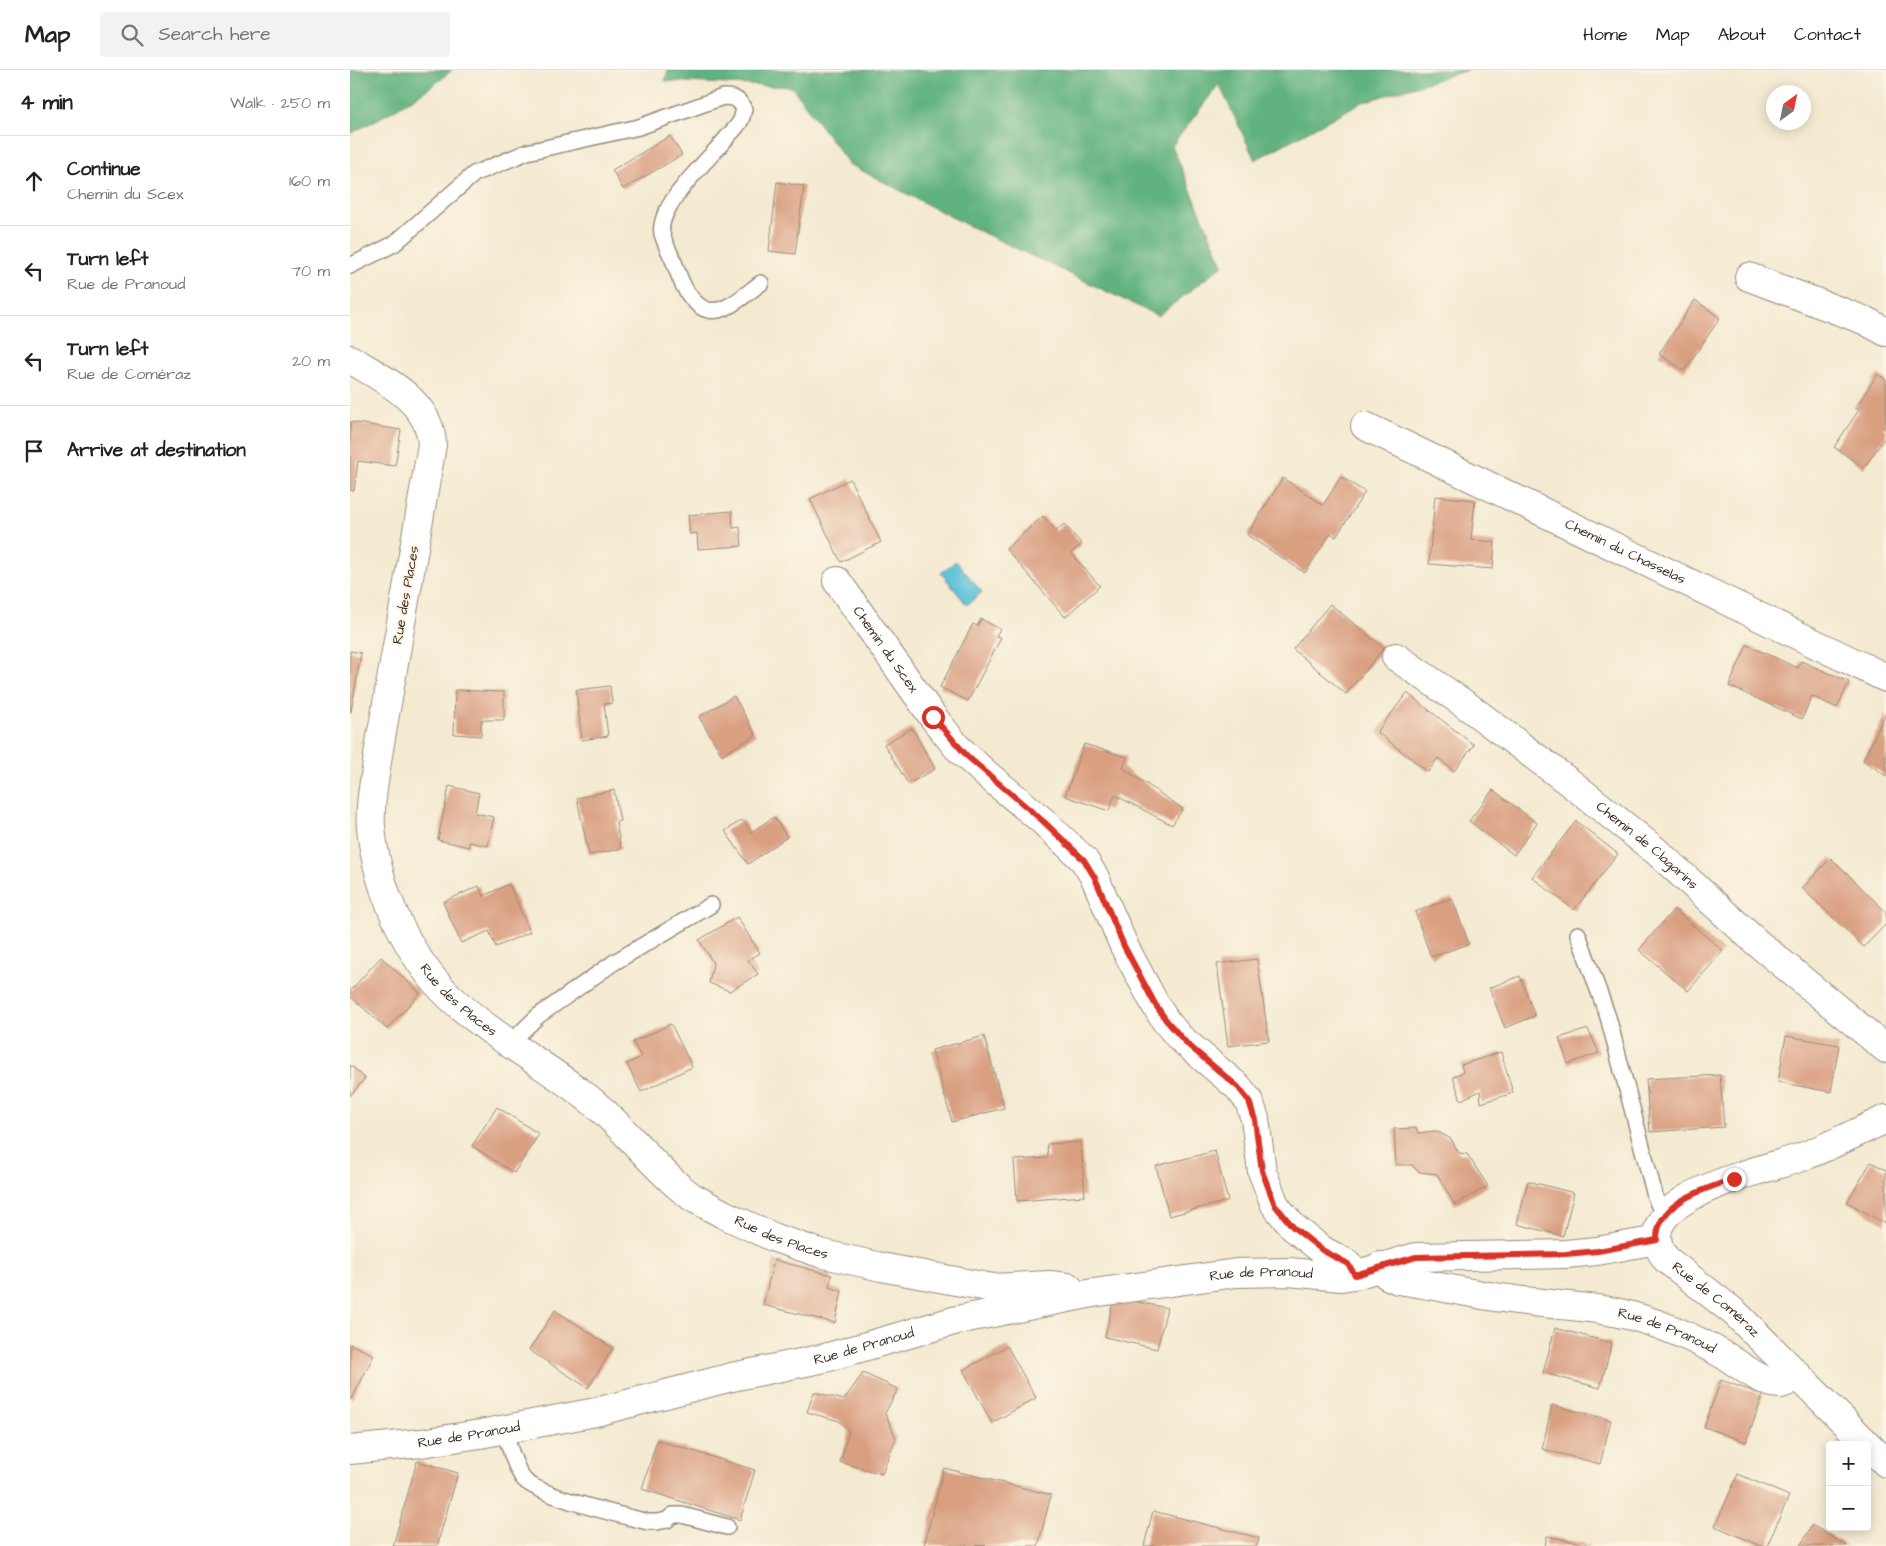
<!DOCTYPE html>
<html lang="en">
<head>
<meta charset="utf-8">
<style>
  body { margin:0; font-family:"Architects Daughter",sans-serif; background:#f2f2f2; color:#222 }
  .controls { position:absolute; right:15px; bottom:15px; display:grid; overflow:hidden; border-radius:5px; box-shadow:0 2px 12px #0003 }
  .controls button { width:45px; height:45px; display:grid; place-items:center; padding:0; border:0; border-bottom:1px solid #e0e0e0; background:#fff; color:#222; font:25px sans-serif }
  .compass { position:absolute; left:1416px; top:15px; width:45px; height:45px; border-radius:50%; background:#fff; box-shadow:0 2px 12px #0003; rotate:33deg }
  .stop { position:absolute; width:15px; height:15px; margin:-11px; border:4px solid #d93025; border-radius:50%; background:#fff }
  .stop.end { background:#d93025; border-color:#fff; box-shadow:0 1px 5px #0008 }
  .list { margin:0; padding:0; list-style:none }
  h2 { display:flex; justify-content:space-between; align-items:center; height:65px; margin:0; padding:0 20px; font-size:21px }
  h2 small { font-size:16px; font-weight:400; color:#767676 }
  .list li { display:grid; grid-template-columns:32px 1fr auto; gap:15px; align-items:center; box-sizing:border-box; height:90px; padding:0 20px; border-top:1px solid #e0e0e0 }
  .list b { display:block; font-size:19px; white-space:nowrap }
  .list p { margin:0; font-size:16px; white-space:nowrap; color:#767676 }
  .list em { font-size:16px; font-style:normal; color:#767676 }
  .icon { flex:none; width:28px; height:28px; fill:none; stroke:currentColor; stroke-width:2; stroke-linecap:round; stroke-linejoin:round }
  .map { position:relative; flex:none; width:1536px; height:1476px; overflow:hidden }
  header { display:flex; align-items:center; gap:30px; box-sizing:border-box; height:70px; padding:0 25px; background:#fff; border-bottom:1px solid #e0e0e0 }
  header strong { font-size:24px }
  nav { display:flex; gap:28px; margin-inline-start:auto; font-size:18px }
  .search { width:350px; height:45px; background:#f2f2f2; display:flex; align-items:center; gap:12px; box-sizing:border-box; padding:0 18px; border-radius:5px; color:#767676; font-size:19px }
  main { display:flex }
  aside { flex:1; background:#fff }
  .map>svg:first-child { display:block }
  .forest { fill:#60b27e; stroke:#4e6e4e }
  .water { fill:#58bfd6; stroke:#4a747a }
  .building { fill:#d99f81 }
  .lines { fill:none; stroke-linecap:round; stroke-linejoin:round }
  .service-casing { stroke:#988a78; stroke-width:18 }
  .minor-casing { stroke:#988a78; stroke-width:30 }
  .service { stroke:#fff; stroke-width:15 }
  .minor { stroke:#fff; stroke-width:28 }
  .route { stroke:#d93025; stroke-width:6 }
  .labels { text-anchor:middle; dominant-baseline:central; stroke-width:4; stroke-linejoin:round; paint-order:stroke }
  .street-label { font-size:14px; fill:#3b2a1e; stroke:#fcf5e5 }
</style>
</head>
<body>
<header>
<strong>Map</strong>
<div class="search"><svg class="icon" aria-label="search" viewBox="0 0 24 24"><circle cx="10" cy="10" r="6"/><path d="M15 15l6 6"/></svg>Search here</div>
<nav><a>Home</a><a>Map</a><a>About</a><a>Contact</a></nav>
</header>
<main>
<aside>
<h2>4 min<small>Walk · 250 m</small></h2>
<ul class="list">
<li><svg class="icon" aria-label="ahead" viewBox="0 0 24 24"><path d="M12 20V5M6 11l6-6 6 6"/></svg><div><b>Continue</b><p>Chemin du Scex</p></div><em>160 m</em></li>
<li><svg class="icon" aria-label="left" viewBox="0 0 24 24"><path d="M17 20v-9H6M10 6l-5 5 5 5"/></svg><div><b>Turn left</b><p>Rue de Pranoud</p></div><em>70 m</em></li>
<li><svg class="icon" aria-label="left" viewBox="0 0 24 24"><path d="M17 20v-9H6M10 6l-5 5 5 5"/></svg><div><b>Turn left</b><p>Rue de Coméraz</p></div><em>20 m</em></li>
<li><svg class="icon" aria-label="arrive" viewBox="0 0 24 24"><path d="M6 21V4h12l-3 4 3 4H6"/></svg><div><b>Arrive at destination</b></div></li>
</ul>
</aside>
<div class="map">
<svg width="1536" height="1476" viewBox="0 0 1536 1476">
  <rect width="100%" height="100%" fill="#fcf5e5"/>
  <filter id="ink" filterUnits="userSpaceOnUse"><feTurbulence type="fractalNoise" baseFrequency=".02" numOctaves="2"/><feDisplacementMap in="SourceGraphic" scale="10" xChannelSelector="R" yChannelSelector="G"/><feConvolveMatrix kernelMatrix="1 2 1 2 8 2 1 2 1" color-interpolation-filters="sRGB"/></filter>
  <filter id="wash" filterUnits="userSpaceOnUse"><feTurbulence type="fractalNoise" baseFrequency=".0096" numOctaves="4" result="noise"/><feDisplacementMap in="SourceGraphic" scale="20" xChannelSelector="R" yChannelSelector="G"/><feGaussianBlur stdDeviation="1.12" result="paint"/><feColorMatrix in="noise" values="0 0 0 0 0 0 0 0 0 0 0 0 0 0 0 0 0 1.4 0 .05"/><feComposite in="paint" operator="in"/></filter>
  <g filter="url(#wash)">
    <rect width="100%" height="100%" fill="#f4ead1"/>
    <path class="forest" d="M0 0H102C71 27 35 45 0 64Z
      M318 0H1118L1010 33 905 90 869 14 822 76 873 195 808 246 617 155 499 94 442 17 315 11Z"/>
    <path class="water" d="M606 491 632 522 617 535 591 503Z"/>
    <g id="blocks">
      <path class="building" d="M320 66 332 85 273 119 262 100Z
        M427 112 454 116 445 184 419 181Z
        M1345 230 1370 248 1334 301 1309 284Z
        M1528 304 1536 310V354L1533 358 1536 360V366L1514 398 1484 377 1509 340 1505 338Z
        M0 352 51 360 45 396 8 391 4 421 0 420Z
        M991 407 1015 422 986 467 981 463 955 503 897 465 933 408 973 435Z
        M500 409 531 472 491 492 460 429Z
        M1085 426 1125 430 1121 470 1145 472 1143 499 1079 494Z
        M382 441 383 458 390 457 392 476 348 479 347 463 340 464 338 445Z
        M693 446 706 461 714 454 732 474 721 483 750 516 715 547 656 479Z
        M980 534 1034 578 996 624 943 579Z
        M631 549 650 559 646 566 651 568 618 631 590 617 623 554 627 556Z
        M1397 575 1448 598 1451 591 1499 612 1487 638 1462 626 1452 649 1379 616Z
        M0 581 11 583 1 642H0Z
        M260 616 262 633 254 634 258 666 232 670 226 620Z
        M105 620 154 622V650H131V666L104 664Z
        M1057 623 1124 675 1104 701 1088 688 1078 702 1027 662Z
        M384 626 406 665 372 685 349 647Z
        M1536 643V706L1513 690Z
        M562 658 585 699 558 714 534 674Z
        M734 674 777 687 773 698 833 739 822 755 765 725 759 741 715 726Z
        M99 716 129 723 125 743 144 747 138 776 119 772V777L88 770Z
        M264 720 270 751 266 752 271 779 239 785 227 728Z
        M1143 720 1187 753 1164 785 1119 751Z
        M424 747 437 767 398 794 375 761 392 750 401 762Z
        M1226 751 1268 784 1224 840 1182 807Z
        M1481 788 1536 842V854L1514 877 1452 818Z
        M159 814 180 862 146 877 139 861 111 873 93 832 129 816 133 826Z
        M1102 828 1119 874 1081 887 1065 842Z
        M1324 839 1373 881 1338 921 1289 880Z
        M387 847 410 883 398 890 408 904 380 921 359 913 363 893 349 870Z
        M31 887 70 923 37 959 0 926V921Z
        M907 889 919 971 878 976 867 894Z
        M1170 906 1185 946 1155 958 1139 918Z
        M321 954 342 997 291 1022 277 994 291 987 283 972Z
        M1238 959 1249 983 1218 994 1209 968Z
        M634 966 654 1038 602 1052 582 980Z
        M1436 966 1489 975 1481 1022 1428 1012Z
        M1151 982 1163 1023 1131 1033 1130 1021 1111 1030 1103 1007 1113 1002 1111 995Z
        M0 995 15 1008 0 1026Z
        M1370 1005 1374 1057 1300 1062 1296 1009Z
        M147 1037 189 1064 164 1103 122 1076Z
        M1066 1058 1068 1063 1086 1061 1101 1069 1109 1083 1117 1084 1138 1116 1105 1135 1087 1104 1069 1102 1062 1095H1046L1044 1059Z
        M731 1072 735 1126 667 1131 664 1090 698 1088 697 1074Z
        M865 1081 878 1131 819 1146 806 1096Z
        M1521 1092 1536 1100V1154L1497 1132Z
        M1178 1111 1224 1123 1213 1166 1167 1154Z
        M424 1190 482 1205 479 1217 492 1221 485 1253 413 1235Z
        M764 1227 817 1238 807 1279 755 1267Z
        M205 1240 263 1278 238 1318 179 1280Z
        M1205 1258 1262 1273 1250 1318 1193 1303Z
        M0 1274 24 1285 2 1329 0 1328Z
        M657 1276 686 1328 642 1353 613 1300Z
        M513 1303 548 1319 535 1343 546 1368 532 1404 490 1392 499 1361 489 1351 457 1342 464 1322 494 1330Z
        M1371 1310 1413 1325 1396 1372 1354 1357Z
        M1202 1335 1261 1350 1250 1394 1192 1379Z
        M307 1370 405 1400 390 1450 292 1419Z
        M67 1391 108 1403 87 1476H43Z
        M594 1398 701 1425 688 1476 574 1475Z
        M1388 1404 1439 1426 1417 1476H1411L1365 1456Z
        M803 1441 909 1468 907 1476H794Z
        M1462 1455 1497 1476H1450Z
        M1197 1466 1240 1475V1476H1195Z"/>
    </g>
  </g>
  <g filter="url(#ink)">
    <use href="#blocks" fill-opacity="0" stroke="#988a78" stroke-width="1"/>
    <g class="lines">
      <g class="service-casing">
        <path id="service" d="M0 196 44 174 124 104 177 82 289 57 373 27C384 27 389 29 394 39 393 43 392 47 391 50 388 56 383 61 379 65 362 87 306 135 312 164 315 174 320 183 324 192 330 209 336 227 351 237 371 250 395 224 411 213
          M1228 864 1258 947 1305 1126 1308 1134 1317 1144
          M160 973 188 946 263 893 361 835
          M154 1360C159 1375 163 1393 172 1407 183 1425 274 1446 298 1452H307L317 1450 323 1445H332L377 1457"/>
      </g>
      <g class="minor-casing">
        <g id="minor">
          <path d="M1399 207 1516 251 1536 262"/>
          <path id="s1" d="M0 289C33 309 81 331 82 375L28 685C25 709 19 733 21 757 26 815 56 885 99 926 138 963 187 990 230 1022 267 1049 294 1086 328 1116L342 1127 373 1144 425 1168 470 1183 531 1197 643 1218 699 1215 718 1217 727 1226"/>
          <path id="s2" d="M1015 356 1536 608"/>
          <path id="s3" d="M487 511 583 647 607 677 635 703 694 752 734 790 745 808 774 876 805 934 815 950 829 967 888 1017 899 1031 905 1049 912 1101 925 1135 943 1157 972 1180 998 1194 1005 1205"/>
          <path id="s4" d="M1046 587 1116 635 1223 715 1306 781 1405 871 1536 979"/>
          <path id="s5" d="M1536 1049C1507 1062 1479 1077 1449 1088 1415 1100 1270 1129 1316 1189L1385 1243 1536 1393"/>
          <path id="s6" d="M1030 1196 1037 1205 1048 1210C1083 1215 1117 1223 1152 1228 1184 1233 1215 1235 1247 1239 1292 1245 1335 1263 1374 1285 1387 1293 1416 1316 1431 1314 1437 1313 1443 1308 1448 1305"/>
          <path id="s7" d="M0 1380 71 1373 130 1364 246 1342 382 1307 475 1288 607 1250 743 1223 886 1203 939 1202 991 1207 1008 1204 1066 1187 1216 1184 1247 1181 1307 1170"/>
        </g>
      </g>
      <use href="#service" class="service"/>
      <use href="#minor" class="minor"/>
    </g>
  </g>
  <g class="lines" filter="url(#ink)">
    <path class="route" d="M583 647 618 687 694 752 734 790 745 808 774 876 805 934 816 950 837 974 888 1017 899 1031 905 1050 912 1101 925 1135 943 1157 972 1180 998 1194 1005 1205 1066 1187 1216 1184 1248 1181 1307 1170C1306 1132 1355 1119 1384 1109"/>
  </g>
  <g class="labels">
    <g class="street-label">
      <text stroke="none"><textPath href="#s2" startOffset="289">Chemin du Chasselas</textPath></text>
      <text transform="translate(56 525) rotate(-80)">Rue des Places</text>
      <text stroke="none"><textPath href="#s3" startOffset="84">Chemin du Scex</textPath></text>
      <text stroke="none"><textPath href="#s4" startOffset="314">Chemin de Clagarins</textPath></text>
      <text stroke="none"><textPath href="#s1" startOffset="711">Rue des Places</textPath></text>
      <text stroke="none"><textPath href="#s1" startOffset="1116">Rue des Places</textPath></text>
      <text stroke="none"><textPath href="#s7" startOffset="930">Rue de Pranoud</textPath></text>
      <text stroke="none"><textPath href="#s5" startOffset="354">Rue de Coméraz</textPath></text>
      <text stroke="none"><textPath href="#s6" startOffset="298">Rue de Pranoud</textPath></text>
      <text stroke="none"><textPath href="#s7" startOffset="525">Rue de Pranoud</textPath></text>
      <text stroke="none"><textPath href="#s7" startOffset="120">Rue de Pranoud</textPath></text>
    </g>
  </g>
</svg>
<div class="controls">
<button>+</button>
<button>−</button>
</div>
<svg class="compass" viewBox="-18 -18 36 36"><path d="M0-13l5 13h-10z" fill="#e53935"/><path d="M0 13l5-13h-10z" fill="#767676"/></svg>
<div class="stop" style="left:583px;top:647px"></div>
<div class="stop end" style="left:1384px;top:1109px"></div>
</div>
</main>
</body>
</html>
